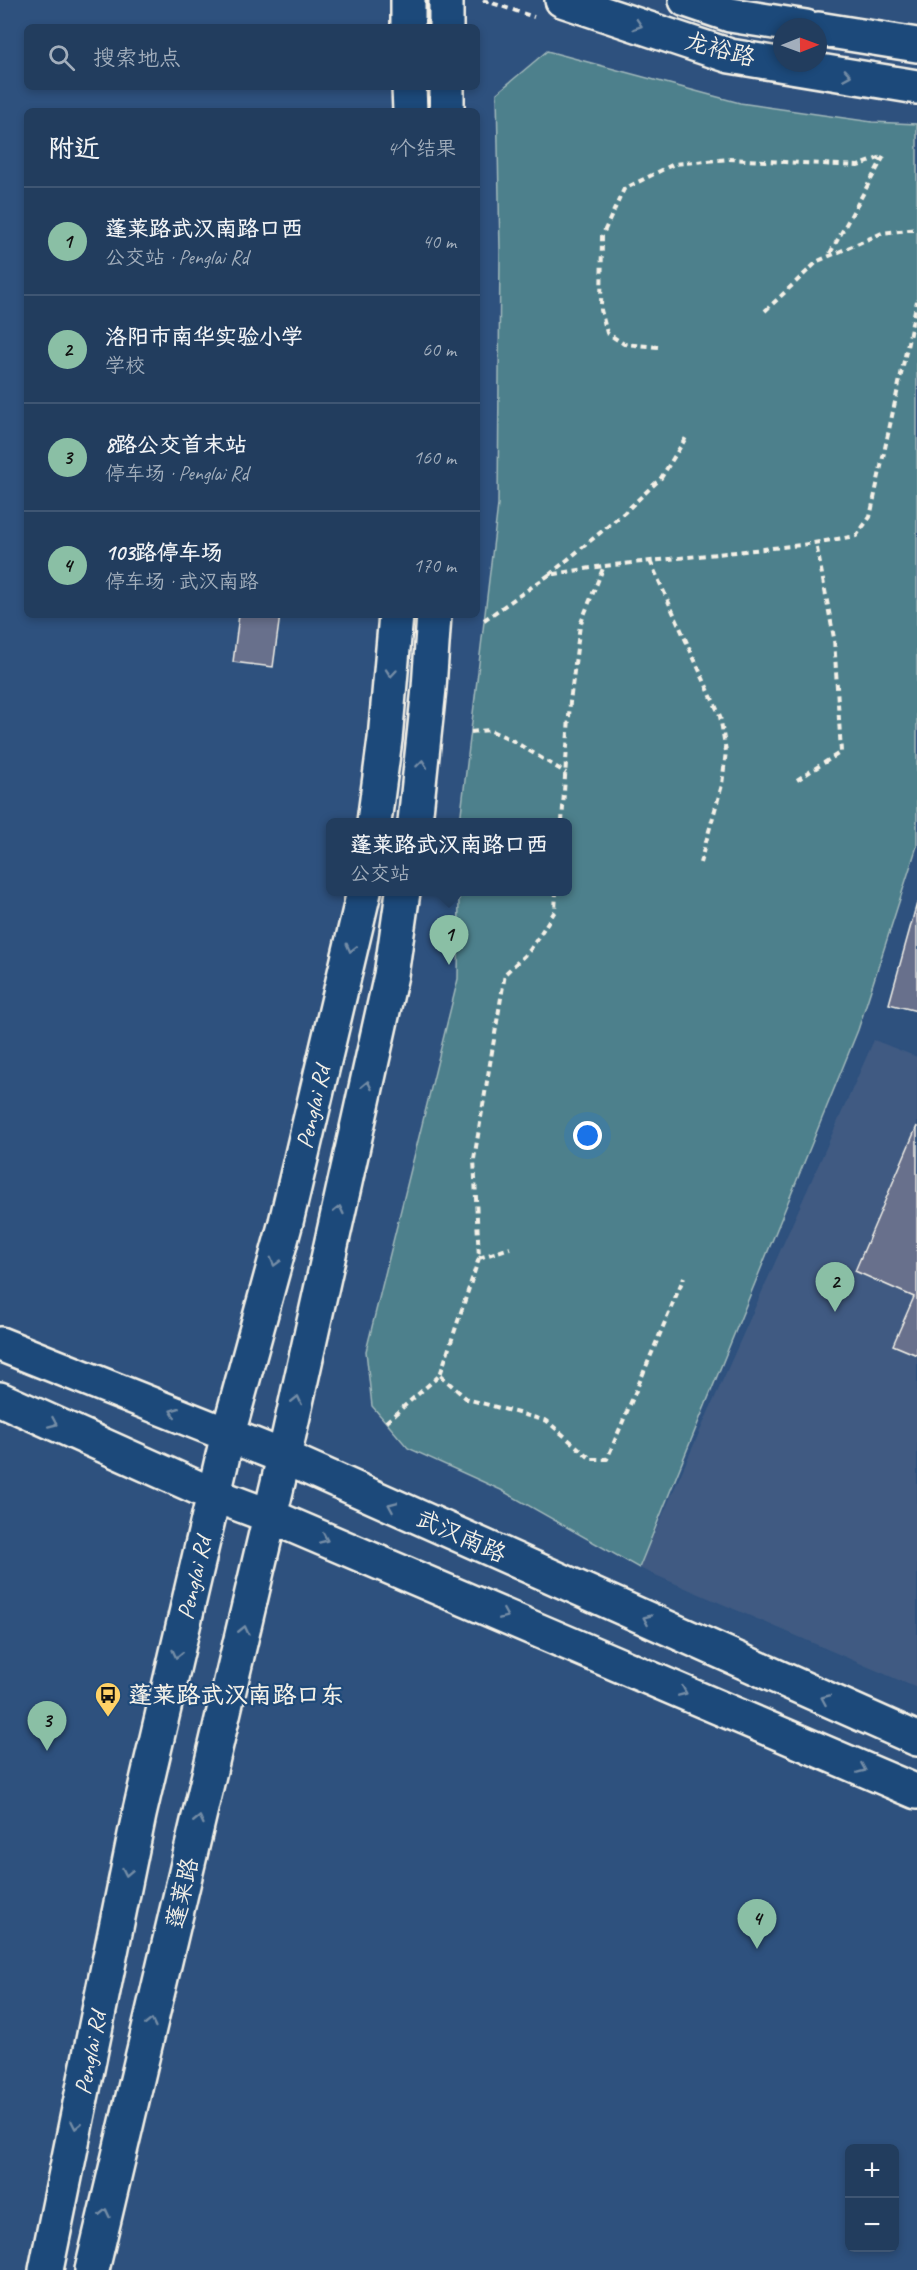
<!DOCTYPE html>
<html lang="zh">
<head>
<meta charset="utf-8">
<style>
  body { margin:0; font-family:Caveat,"LXGW WenKai TC",sans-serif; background:#2a4464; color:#f1f3f6 }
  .controls { position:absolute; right:18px; bottom:18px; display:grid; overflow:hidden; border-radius:9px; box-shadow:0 3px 9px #0003 }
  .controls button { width:54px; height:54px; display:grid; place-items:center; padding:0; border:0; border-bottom:2px solid #3f5673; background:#223d5e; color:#f1f3f6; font:30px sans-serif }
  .compass { position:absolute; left:773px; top:18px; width:54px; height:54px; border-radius:50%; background:#223d5e; box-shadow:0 3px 9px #0003; rotate:89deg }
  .you { position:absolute; left:588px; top:1136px; width:21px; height:21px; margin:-15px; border:4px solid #fff; border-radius:50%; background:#1a73e8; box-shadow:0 0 0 9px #1a73e833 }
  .badge { display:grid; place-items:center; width:39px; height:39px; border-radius:50%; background:#8abfa5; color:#111; font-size:20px; font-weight:700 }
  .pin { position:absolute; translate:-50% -50px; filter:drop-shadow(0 2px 3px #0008) }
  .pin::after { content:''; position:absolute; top:32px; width:21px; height:18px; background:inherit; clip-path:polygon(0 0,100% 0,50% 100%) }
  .popup { position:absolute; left:326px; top:818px; width:246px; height:78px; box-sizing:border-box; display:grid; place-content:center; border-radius:9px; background:#223d5e; filter:drop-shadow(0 2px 4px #0005); font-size:20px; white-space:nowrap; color:#a2aebc }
  .popup b { font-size:22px; color:#f1f3f6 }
  .popup::after { content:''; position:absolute; left:50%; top:100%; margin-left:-12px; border:12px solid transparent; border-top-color:#223d5e }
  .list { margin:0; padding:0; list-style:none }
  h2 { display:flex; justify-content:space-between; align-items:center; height:78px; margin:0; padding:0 24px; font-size:26px }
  h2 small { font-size:20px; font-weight:400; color:#a2aebc }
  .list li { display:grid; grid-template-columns:39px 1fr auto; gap:18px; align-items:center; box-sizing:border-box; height:108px; padding:0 24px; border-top:2px solid #3f5673 }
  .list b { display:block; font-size:22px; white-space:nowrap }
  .list p { margin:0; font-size:20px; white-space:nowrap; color:#a2aebc }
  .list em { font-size:20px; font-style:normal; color:#a2aebc }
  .icon { flex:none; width:33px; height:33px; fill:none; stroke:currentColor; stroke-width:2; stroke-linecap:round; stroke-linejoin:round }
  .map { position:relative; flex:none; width:917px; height:2270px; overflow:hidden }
  .search { position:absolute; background:#223d5e; box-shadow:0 3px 9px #0003; left:24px; top:24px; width:456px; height:66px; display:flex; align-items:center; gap:15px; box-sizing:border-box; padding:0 21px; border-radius:9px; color:#a2aebc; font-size:22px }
  .panel { position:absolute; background:#223d5e; box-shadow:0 3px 9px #0003; left:24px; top:108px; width:456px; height:510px; border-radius:9px }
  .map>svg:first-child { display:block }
  .built { fill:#3f5a82 }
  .green { fill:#4e808c; stroke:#a1b8ba; stroke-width:1.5 }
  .building { fill:#686f8c; stroke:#f4f1e8; stroke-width:1.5 }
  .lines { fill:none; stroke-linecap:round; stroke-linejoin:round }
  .tertiary-casing { stroke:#f4f1e8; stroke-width:38 }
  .secondary-casing { stroke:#f4f1e8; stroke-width:38 }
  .path { stroke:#f4f1e8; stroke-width:4; stroke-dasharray:6 4.5; stroke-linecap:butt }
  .tertiary { stroke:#1f4a7a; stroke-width:33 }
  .secondary { stroke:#1f4a7a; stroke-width:33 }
  .oneway { stroke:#748da6 }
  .labels { text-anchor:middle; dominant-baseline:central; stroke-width:4.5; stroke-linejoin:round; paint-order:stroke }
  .street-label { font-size:24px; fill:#f4f1e8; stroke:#1f4a7a }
  .poi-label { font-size:24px; font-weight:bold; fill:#f4f1e8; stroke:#1f4a7a; text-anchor:start }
</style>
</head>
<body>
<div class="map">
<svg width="917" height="2270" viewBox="0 0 917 2270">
  <rect width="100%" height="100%" fill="#2e517e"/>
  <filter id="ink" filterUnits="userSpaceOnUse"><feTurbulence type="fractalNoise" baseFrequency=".0167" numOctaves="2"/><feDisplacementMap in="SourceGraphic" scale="12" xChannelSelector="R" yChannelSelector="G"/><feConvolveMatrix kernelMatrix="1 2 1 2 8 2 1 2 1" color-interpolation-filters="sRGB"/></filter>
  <g filter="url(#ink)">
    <path class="built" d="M874 1040 917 1057V1688L639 1568Z"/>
    <path class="green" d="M547 51 740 103 872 122 917 124V846L858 1030 639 1568 501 1490 408 1448 372 1406 366 1351 458 979 459 892H568V822H460L498 505 500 251 497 93Z"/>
    <path class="building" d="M239 615H280L273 667 233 662Z
      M917 903V1011L889 1004Z
      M917 1126V1355L893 1345 914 1297 855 1271Z"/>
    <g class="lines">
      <g class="tertiary-casing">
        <path id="tertiary" d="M562 0 730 56 917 87
          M686 0 730 15 806 27
          M818 29 917 45"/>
      </g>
      <g class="secondary-casing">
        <path id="secondary" d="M408 0V27
          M446 0V27
          M409 87 410 111
          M447 87V111
          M374 822 385 739 396 615
          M415 822 429 688 434 615
          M0 1344 284 1457 917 1739
          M0 1399 214 1495 270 1516 917 1792
          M46 2270 139 1815 228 1434 286 1222 364 892
          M92 2270 284 1457 391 975 403 892"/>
      </g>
      <path class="path" d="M483 0 534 17
        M765 311 818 261 882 233 917 229
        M658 347 624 344 607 333 601 310 602 236 624 189 674 164 729 159 858 166 884 156 828 257
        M650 561 720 716 726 751 722 785 700 863
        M549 575 624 513 661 478 687 436
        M484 620 549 575 603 566
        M471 732 489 730 510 739 566 773
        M797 780 841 752 834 638 816 543
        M562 822 570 702 580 625 604 566 801 545 856 536 870 517 917 301
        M479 1258 510 1248
        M440 1375 467 1399 547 1421 591 1459H607L684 1277
        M386 1422 440 1375 479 1258 474 1159 505 974 530 950 555 911 556 892"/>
      <use href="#tertiary" class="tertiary"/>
      <use href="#secondary" class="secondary"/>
    </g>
    <defs><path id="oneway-chevron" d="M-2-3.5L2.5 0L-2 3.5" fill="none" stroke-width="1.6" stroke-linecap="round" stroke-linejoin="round" transform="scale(1.5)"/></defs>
    <g class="oneway">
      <use href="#oneway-chevron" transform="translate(638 25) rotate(18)"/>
      <use href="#oneway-chevron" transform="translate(847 75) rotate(9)"/>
      <use href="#oneway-chevron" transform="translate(391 673) rotate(95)"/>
      <use href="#oneway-chevron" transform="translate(422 764) rotate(-83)"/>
      <use href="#oneway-chevron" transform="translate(351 948) rotate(104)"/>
      <use href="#oneway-chevron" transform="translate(367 1085) rotate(-78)"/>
      <use href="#oneway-chevron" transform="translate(339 1210) rotate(-77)"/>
      <use href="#oneway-chevron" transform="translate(275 1262) rotate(105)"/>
      <use href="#oneway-chevron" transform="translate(297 1400) rotate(-77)"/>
      <use href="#oneway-chevron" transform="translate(174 1412) rotate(-158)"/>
      <use href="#oneway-chevron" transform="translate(53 1423) rotate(24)"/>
      <use href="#oneway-chevron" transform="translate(392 1506) rotate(-156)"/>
      <use href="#oneway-chevron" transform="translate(324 1539) rotate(23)"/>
      <use href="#oneway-chevron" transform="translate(504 1615) rotate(23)"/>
      <use href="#oneway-chevron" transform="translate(647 1619) rotate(-156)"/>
      <use href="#oneway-chevron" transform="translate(244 1630) rotate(-77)"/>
      <use href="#oneway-chevron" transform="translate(177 1654) rotate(103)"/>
      <use href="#oneway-chevron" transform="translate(683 1692) rotate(23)"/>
      <use href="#oneway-chevron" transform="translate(825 1699) rotate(-156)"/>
      <use href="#oneway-chevron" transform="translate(862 1769) rotate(23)"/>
      <use href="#oneway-chevron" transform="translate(199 1820) rotate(-77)"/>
      <use href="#oneway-chevron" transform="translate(127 1872) rotate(101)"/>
      <use href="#oneway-chevron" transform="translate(151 2023) rotate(-77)"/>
      <use href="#oneway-chevron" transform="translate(76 2125) rotate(101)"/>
      <use href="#oneway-chevron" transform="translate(105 2213) rotate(-77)"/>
    </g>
  </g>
  <defs>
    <g id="bus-pin" transform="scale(1.35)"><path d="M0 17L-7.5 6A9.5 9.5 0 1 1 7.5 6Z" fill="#ffd166" stroke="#1f4a7a"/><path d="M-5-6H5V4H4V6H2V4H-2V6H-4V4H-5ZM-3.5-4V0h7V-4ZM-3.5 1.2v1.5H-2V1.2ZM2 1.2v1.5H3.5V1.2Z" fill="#111"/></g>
  </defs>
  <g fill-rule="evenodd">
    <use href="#bus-pin" x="108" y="1695"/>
  </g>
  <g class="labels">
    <g class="street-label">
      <text transform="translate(720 49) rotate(15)">龙裕路</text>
      <text transform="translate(313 1107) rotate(-77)">Penglai Rd</text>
      <text transform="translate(461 1536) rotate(24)">武汉南路</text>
      <text transform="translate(194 1578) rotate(-77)">Penglai Rd</text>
      <text transform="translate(182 1893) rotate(-77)">蓬莱路</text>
      <text transform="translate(90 2053) rotate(-79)">Penglai Rd</text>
    </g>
    <g class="poi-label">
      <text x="128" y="1695">蓬莱路武汉南路口东</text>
    </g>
  </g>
</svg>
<div class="controls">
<button>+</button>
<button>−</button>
</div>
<svg class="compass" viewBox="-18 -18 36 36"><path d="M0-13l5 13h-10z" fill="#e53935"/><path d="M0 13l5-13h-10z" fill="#a2aebc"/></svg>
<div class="you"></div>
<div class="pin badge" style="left:449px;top:965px">1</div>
<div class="popup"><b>蓬莱路武汉南路口西</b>公交站</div>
<div class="pin badge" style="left:835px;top:1312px">2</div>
<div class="pin badge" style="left:47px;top:1751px">3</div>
<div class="pin badge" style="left:757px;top:1949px">4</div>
<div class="search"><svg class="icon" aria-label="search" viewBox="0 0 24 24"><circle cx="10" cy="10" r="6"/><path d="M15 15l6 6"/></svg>搜索地点</div>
<section class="panel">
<h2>附近<small>4个结果</small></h2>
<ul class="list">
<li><span class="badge">1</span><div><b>蓬莱路武汉南路口西</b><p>公交站 · Penglai Rd</p></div><em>40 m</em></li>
<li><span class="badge">2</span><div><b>洛阳市南华实验小学</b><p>学校</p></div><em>60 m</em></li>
<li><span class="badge">3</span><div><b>8路公交首末站</b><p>停车场 · Penglai Rd</p></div><em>160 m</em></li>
<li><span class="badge">4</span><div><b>103路停车场</b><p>停车场 · 武汉南路</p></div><em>170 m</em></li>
</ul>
</section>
</div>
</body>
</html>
